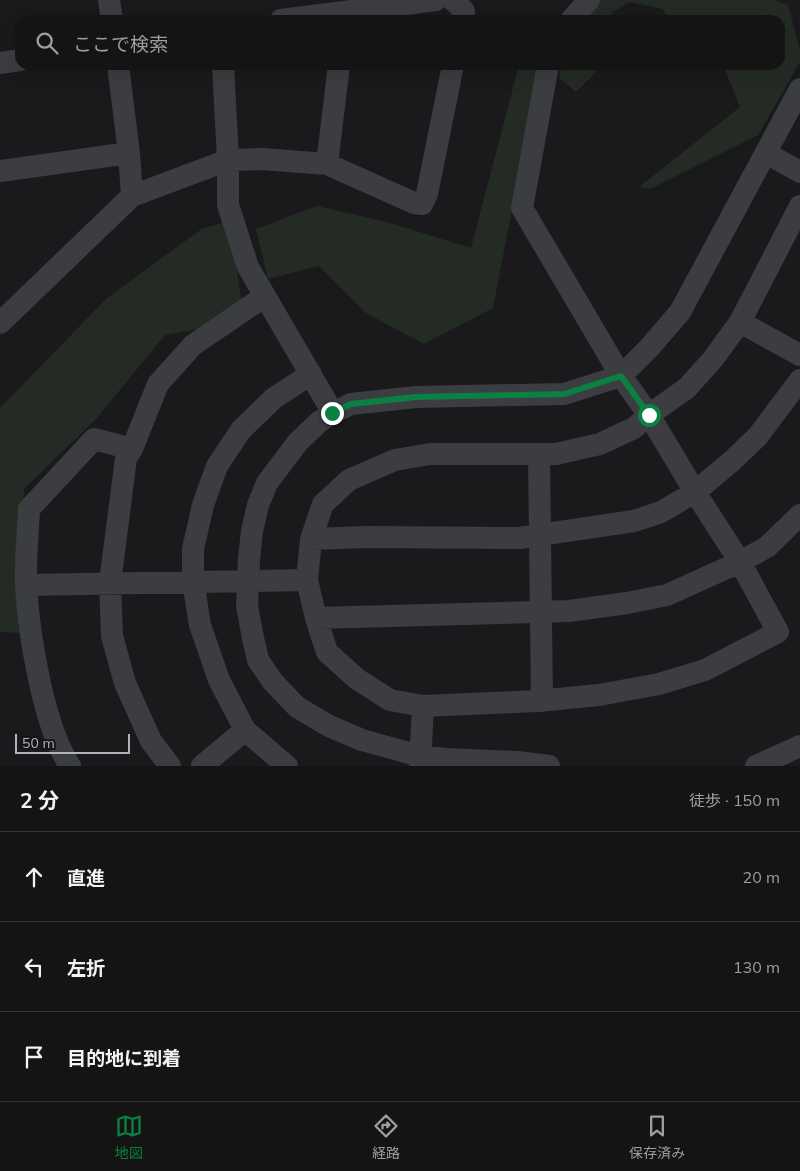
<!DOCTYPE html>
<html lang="ja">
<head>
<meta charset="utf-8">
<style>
  body { margin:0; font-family:Mulish,"Noto Sans JP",sans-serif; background:#212122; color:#f1f3f6 }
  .scale { position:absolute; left:15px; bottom:12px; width:115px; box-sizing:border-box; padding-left:5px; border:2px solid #adb4ba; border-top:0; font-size:14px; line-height:18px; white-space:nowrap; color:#adb4ba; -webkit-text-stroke:4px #151517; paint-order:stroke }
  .stop { position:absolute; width:15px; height:15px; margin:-11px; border:4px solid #0b8043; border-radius:50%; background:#fff }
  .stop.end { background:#0b8043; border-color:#fff; box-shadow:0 1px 5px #0008 }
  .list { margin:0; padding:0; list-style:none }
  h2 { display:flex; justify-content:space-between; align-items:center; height:65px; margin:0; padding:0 20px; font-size:21px }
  h2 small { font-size:16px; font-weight:400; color:#9d9ea0 }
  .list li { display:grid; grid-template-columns:32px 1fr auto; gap:15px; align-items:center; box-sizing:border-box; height:90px; padding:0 20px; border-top:1px solid #333334 }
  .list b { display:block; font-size:19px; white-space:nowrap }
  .list em { font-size:16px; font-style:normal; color:#9d9ea0 }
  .icon { flex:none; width:28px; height:28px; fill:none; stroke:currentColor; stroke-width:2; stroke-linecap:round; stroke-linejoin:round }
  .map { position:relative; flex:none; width:800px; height:766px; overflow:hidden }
  .search { position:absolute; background:#141415; box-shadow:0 5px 20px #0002; left:15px; right:15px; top:15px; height:55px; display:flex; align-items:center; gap:12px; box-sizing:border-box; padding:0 18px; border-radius:15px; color:#9d9ea0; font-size:19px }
  .sheet { height:335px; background:#141415 }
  nav { display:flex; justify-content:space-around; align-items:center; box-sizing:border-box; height:70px; border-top:1px solid #333334; background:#141415; font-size:14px; color:#9d9ea0 }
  nav a { display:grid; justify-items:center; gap:2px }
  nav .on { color:#0b8043 }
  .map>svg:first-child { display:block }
  .green { fill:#242b24 }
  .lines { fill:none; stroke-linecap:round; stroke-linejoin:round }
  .minor { stroke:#3b3d40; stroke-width:22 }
  .route { stroke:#0b8043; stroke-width:6 }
</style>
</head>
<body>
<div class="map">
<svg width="800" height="766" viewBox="0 0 800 766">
  <rect width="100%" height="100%" fill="#1a1a1c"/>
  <path class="green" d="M598 0H774L788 5 800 50V62L758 135 650 189 639 187 740 107 723 65H780V20H668L663 9 630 2 611 13 617 20H583Z
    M519 65H540L493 308 424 344 366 313 319 266 268 279 256 229 317 206 387 222 471 248Z
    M562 65H603L576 92 559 78Z
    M230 221 241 300 197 329 165 335 96 419 24 489 19 575 22 633 0 632V408L107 298 203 228Z"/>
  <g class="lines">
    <path class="minor" d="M109 0 112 20
      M453 0 464 11 462 20
      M281 20 436 0
      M571 20 589 0
      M0 63 20 60
      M118 65 129 153 132 196
      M223 65 228 160V205L248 267 265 296
      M548 65 522 208 621 376 649 415 695 492 740 562 778 632 705 670 659 684 599 695 538 701 423 706 390 700 357 679 327 652 316 618 307 580 311 539 323 504 349 480 395 460 430 454H556L600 444 634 428 649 415 687 388 713 359 740 322 800 206
      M766 153 800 172
      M327 164 339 65
      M0 171 129 153
      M740 322 800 355
      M0 323 132 196 228 160 262 159 327 164 414 203 422 204 427 194 453 65
      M539 454 542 701
      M311 539 366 537 519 538 634 521 661 512 695 492 733 460 758 436 800 380
      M26 585 307 580
      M316 618 569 611 627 603 667 595 740 562 767 547 800 515
      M70 766C43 725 29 635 26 586 25 560 28 534 29 509L94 439 132 449
      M170 766 151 741 125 683 112 636 110 583 126 458 132 449 158 384 193 345 265 296 333 413
      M202 766 245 730
      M287 766 245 730 219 680 200 625 193 581V549L203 505 217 466 241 430 274 398 311 374
      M420 766 423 706
      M549 766 517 762 446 759 420 756 362 740 329 726 297 707 273 682 258 660 253 638 247 606 249 559 252 531 258 505 267 483 298 442 319 422 333 413 351 404 416 397 564 394 621 376 649 348 680 312 800 89
      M756 766 800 746"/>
  </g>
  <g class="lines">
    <path class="route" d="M332 413 351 404 416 397 564 394 621 376 649 415"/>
  </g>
</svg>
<div class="scale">50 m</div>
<div class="stop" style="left:649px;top:415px"></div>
<div class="stop end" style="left:332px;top:413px"></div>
<div class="search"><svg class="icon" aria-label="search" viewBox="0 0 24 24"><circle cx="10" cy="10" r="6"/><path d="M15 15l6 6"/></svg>ここで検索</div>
</div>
<section class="sheet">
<h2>2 分<small>徒歩 · 150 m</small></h2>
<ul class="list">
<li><svg class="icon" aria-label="ahead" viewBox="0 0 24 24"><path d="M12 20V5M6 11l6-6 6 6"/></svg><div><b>直進</b></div><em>20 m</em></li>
<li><svg class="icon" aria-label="left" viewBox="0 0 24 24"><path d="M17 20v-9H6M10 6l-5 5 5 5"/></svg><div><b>左折</b></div><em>130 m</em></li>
<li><svg class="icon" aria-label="arrive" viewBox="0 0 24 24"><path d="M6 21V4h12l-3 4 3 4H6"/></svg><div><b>目的地に到着</b></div></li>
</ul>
</section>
<nav>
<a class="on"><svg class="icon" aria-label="map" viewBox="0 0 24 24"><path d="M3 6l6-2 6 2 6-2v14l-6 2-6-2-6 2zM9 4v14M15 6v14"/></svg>地図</a>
<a><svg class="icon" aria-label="directions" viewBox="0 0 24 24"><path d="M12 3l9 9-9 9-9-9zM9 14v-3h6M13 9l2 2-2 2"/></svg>経路</a>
<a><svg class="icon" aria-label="saved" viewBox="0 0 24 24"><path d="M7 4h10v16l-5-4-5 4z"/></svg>保存済み</a>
</nav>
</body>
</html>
